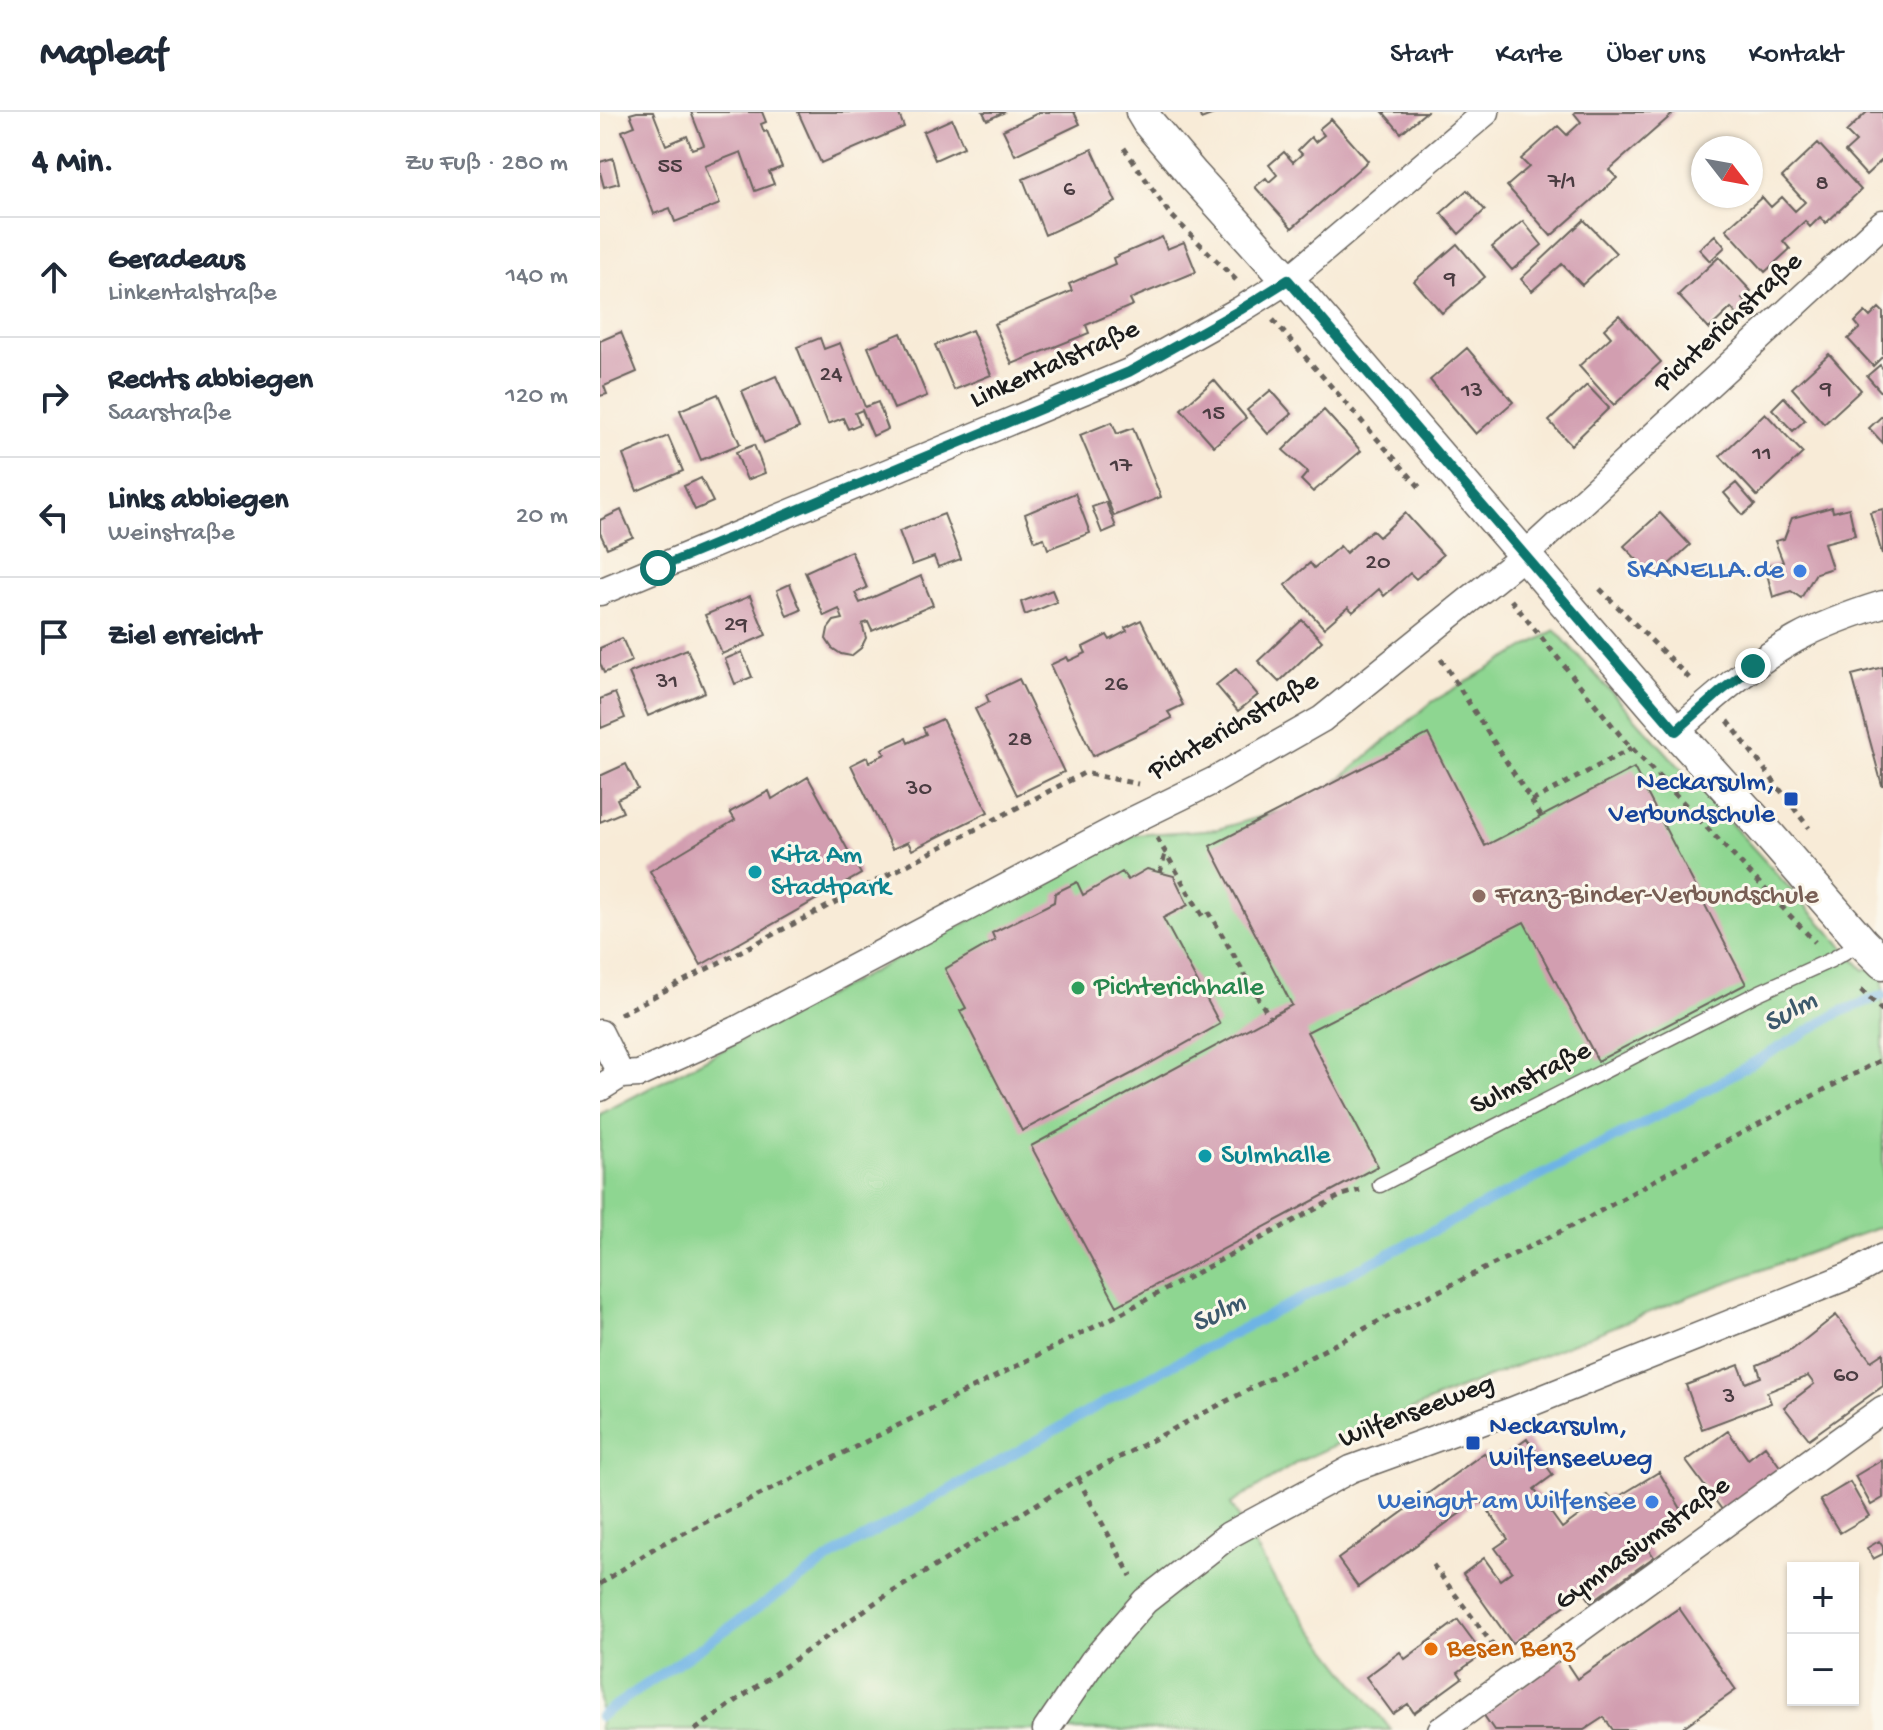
<!DOCTYPE html>
<html lang="de">
<head>
<meta charset="utf-8">
<style>
  body { margin:0; font-family:"Gochi Hand",sans-serif; background:#f2f2f3; color:#1f2937 }
  .controls { position:absolute; right:24px; bottom:24px; display:grid; overflow:hidden; border-radius:0px; box-shadow:0 2px 6px #0004 }
  .controls button { width:72px; height:72px; display:grid; place-items:center; padding:0; border:0; border-bottom:2px solid #e0e1e3; background:#fff; color:#1f2937; font:40px sans-serif }
  .compass { position:absolute; left:1091px; top:24px; width:72px; height:72px; border-radius:50%; background:#fff; box-shadow:0 2px 6px #0004; rotate:121deg }
  .stop { position:absolute; width:24px; height:24px; margin:-18px; border:6px solid #0f766e; border-radius:50%; background:#fff }
  .stop.end { background:#0f766e; border-color:#fff; box-shadow:0 2px 8px #0008 }
  .list { margin:0; padding:0; list-style:none }
  h2 { display:flex; justify-content:space-between; align-items:center; height:104px; margin:0; padding:0 32px; font-size:34px }
  h2 small { font-size:26px; font-weight:400; color:#747a83 }
  .list li { display:grid; grid-template-columns:52px 1fr auto; gap:24px; align-items:center; box-sizing:border-box; height:120px; padding:0 32px; border-top:2px solid #e0e1e3 }
  .list b { display:block; font-size:30px; white-space:nowrap }
  .list p { margin:0; font-size:26px; white-space:nowrap; color:#747a83 }
  .list em { font-size:26px; font-style:normal; color:#747a83 }
  .icon { flex:none; width:44px; height:44px; fill:none; stroke:currentColor; stroke-width:2; stroke-linecap:round; stroke-linejoin:round }
  .map { position:relative; flex:none; width:1283px; height:1618px; overflow:hidden }
  header { display:flex; align-items:center; gap:48px; box-sizing:border-box; height:112px; padding:0 40px; background:#fff; border-bottom:2px solid #e0e1e3 }
  header strong { font-size:38px }
  nav { display:flex; gap:44px; margin-inline-start:auto; font-size:28px }
  main { display:flex }
  aside { flex:1; background:#fff }
  .map>svg:first-child { display:block }
  .green { fill:#8ed691; stroke:#557956; stroke-width:2 }
  .lines { fill:none; stroke-linecap:round; stroke-linejoin:round }
  .stream { stroke:#6eb4e5; stroke-width:10 }
  .building { fill:#d29eb0 }
  .service-casing { stroke:#69645d; stroke-width:17 }
  .minor-casing { stroke:#69645d; stroke-width:29 }
  .tertiary-casing { stroke:#69645d; stroke-width:35 }
  .path { stroke:#69645d; stroke-width:5; stroke-dasharray:6 6; stroke-linecap:butt }
  .service { stroke:#fff; stroke-width:14 }
  .minor { stroke:#fff; stroke-width:26 }
  .tertiary { stroke:#fff; stroke-width:32 }
  .route { stroke:#0f766e; stroke-width:10 }
  .shop-dot { fill:#3f7fe0; stroke:#fbf7ec; stroke-width:3 }
  .transit-dot { fill:#1a4fb4; stroke:#fbf7ec; stroke-width:3 }
  .culture-dot { fill:#0f9aa8; stroke:#fbf7ec; stroke-width:3 }
  .education-dot { fill:#8d6e63; stroke:#fbf7ec; stroke-width:3 }
  .leisure-dot { fill:#2e9e5b; stroke:#fbf7ec; stroke-width:3 }
  .food-dot { fill:#e8710a; stroke:#fbf7ec; stroke-width:3 }
  .labels { text-anchor:middle; dominant-baseline:central; stroke-width:6; stroke-linejoin:round; paint-order:stroke }
  .number-label { font-size:24px; fill:#4a3c41 }
  .street-label { font-size:28px; fill:#1c1c1c; stroke:#fbf7ec }
  .shop-label { font-size:28px; fill:#366cbe; stroke:#fbf7ec; text-anchor:end }
  .transit-label { font-size:28px; fill:#164399; stroke:#fbf7ec; text-anchor:end }
  .culture-label { font-size:28px; fill:#0d838f; stroke:#fbf7ec; text-anchor:start }
  .education-label { font-size:28px; fill:#785e54; stroke:#fbf7ec; text-anchor:start }
  .leisure-label { font-size:28px; fill:#27864d; stroke:#fbf7ec; text-anchor:start }
  .food-label { font-size:28px; fill:#c56008; stroke:#fbf7ec; text-anchor:start }
  .water-label { font-size:30px; font-style:italic; fill:#3d596c; stroke:#fbf7ec }
</style>
</head>
<body>
<header>
<strong>Mapleaf</strong>
<nav><a>Start</a><a>Karte</a><a>Über uns</a><a>Kontakt</a></nav>
</header>
<main>
<aside>
<h2>4 Min.<small>Zu Fuß · 280 m</small></h2>
<ul class="list">
<li><svg class="icon" aria-label="ahead" viewBox="0 0 24 24"><path d="M12 20V5M6 11l6-6 6 6"/></svg><div><b>Geradeaus</b><p>Linkentalstraße</p></div><em>140 m</em></li>
<li><svg class="icon" aria-label="right" viewBox="0 0 24 24"><path d="M7 20v-9h11M14 6l5 5-5 5"/></svg><div><b>Rechts abbiegen</b><p>Saarstraße</p></div><em>120 m</em></li>
<li><svg class="icon" aria-label="left" viewBox="0 0 24 24"><path d="M17 20v-9H6M10 6l-5 5 5 5"/></svg><div><b>Links abbiegen</b><p>Weinstraße</p></div><em>20 m</em></li>
<li><svg class="icon" aria-label="arrive" viewBox="0 0 24 24"><path d="M6 21V4h12l-3 4 3 4H6"/></svg><div><b>Ziel erreicht</b></div></li>
</ul>
</aside>
<div class="map">
<svg width="1283" height="1618" viewBox="0 0 1283 1618">
  <rect width="100%" height="100%" fill="#fbf7ec"/>
  <filter id="ink" filterUnits="userSpaceOnUse"><feTurbulence type="fractalNoise" baseFrequency=".0125" numOctaves="2"/><feDisplacementMap in="SourceGraphic" scale="16" xChannelSelector="R" yChannelSelector="G"/><feConvolveMatrix kernelMatrix="1 2 1 2 8 2 1 2 1" color-interpolation-filters="sRGB"/></filter>
  <filter id="wash" filterUnits="userSpaceOnUse"><feTurbulence type="fractalNoise" baseFrequency=".006" numOctaves="4" result="noise"/><feDisplacementMap in="SourceGraphic" scale="32" xChannelSelector="R" yChannelSelector="G"/><feGaussianBlur stdDeviation="1.8" result="paint"/><feColorMatrix in="noise" values="0 0 0 0 0 0 0 0 0 0 0 0 0 0 0 0 0 1.4 0 .05"/><feComposite in="paint" operator="in"/></filter>
  <g filter="url(#wash)">
    <rect width="100%" height="100%" fill="#f8ebd7"/>
    <path class="green" d="M955 518 1264 858 1283 851V1114L1095 1182 844 1283 698 1350 631 1392 676 1470 791 1618H0V1002L534 723 618 717 712 690 832 590Z"/>
    <g class="lines">
      <path class="stream" d="M0 1604 244 1437 562 1258 1096 984 1240 900 1283 883"/>
    </g>
    <g id="blocks">
      <path class="building" d="M37 0H53L66 33 87 24 92 37 104 33 91 0H162L166 10 161 12 164 20 167 19 182 55 169 60 174 72 155 79 141 40 105 54 120 92 75 110 70 96 54 102 22 19 35 14 30 2Z
        M198 0H298L304 15 221 51Z
        M383 0H405L387 8Z
        M440 0H474L480 12 415 43 403 18Z
        M599 0H619L601 7Z
        M783 0H826L801 21Z
        M975 0H1075L1009 58 1017 66 951 124 907 74 929 55 921 47 958 14 967 23 981 10 974 1Z
        M1267 0H1283V47L1266 63 1245 40 1256 30 1246 20Z
        M352 7 364 35 335 48 323 20Z
        M731 7 768 49 692 116 655 75 666 66 669 70 677 63 669 53 684 40 693 50 702 42 698 38 711 25 715 30 724 23 719 17Z
        M1218 31 1261 78 1226 111 1220 105 1210 115 1205 109 1183 129 1190 137 1165 160 1126 117 1162 85 1171 95 1182 85 1195 99 1205 90 1182 65Z
        M492 37 516 90 445 123 423 67Z
        M13 46 19 71 4 75 0 60V50Z
        M867 78 885 98 859 122 841 101Z
        M984 108 1016 141 982 173 962 152 932 179 921 167Z
        M923 109 942 133 912 158 892 135Z
        M1115 123 1125 135 1110 149 1099 137Z
        M562 125 567 137 584 130 596 160 530 187 533 193 486 213 489 221 412 252 394 212 472 179 469 172 515 152 513 146Z
        M857 132 885 165 842 201 814 169Z
        M1119 145 1151 179 1142 187 1149 194 1138 204 1131 196 1109 217 1078 183Z
        M1279 196 1283 200V244L1273 254 1248 227 1260 216 1255 210 1265 200 1270 205Z
        M1019 203 1061 250 1014 293 979 254 1011 225 1004 217Z
        M372 218 391 263 354 278 335 233Z
        M21 220 37 260 4 274 7 282 0 284V229Z
        M301 221 327 284 294 297 268 235Z
        M220 226 224 237 240 231 265 295 278 290 288 317 273 324 262 298 255 301 260 312 248 317 243 306 228 312 197 235Z
        M867 236 913 290 876 322 830 268Z
        M1229 242 1261 278 1224 312 1192 276Z
        M1280 253 1283 257V282L1267 264Z
        M176 264 199 316 164 331 142 279Z
        M614 268 646 306 614 334 581 297Z
        M987 273 1009 296 971 333 949 309Z
        M671 278 692 302 668 322 647 298Z
        M118 282 140 332 101 348 80 298Z
        M1184 285 1205 308 1193 319 1172 297Z
        M724 298 761 339 713 380 701 368 708 360 683 338Z
        M1165 301 1203 341 1157 384 1120 344Z
        M1283 303V331L1269 316Z
        M512 310 517 322 533 316 561 385 514 404 480 323Z
        M68 324 83 359 37 379 23 343Z
        M154 333 165 361 147 368 136 340Z
        M101 366 113 390 95 398 84 374Z
        M1136 371 1155 393 1143 403 1124 381Z
        M475 381 490 421 448 437 444 426 435 429 425 402Z
        M506 390 516 415 502 421 492 395Z
        M1232 395 1233 400 1249 396 1255 423 1224 431 1232 456 1216 461 1201 486 1191 479 1173 485 1165 454 1183 450 1175 429 1184 427 1192 406Z
        M1283 397V442H1282L1270 400Z
        M21 398 33 425 7 436 0 421V408Z
        M805 401 843 443 816 467 810 461 784 484 779 477 753 500 748 495 724 516 685 473 710 451 714 456 740 434 746 441 772 418 779 425Z
        M1060 401 1090 433 1054 466 1024 434Z
        M344 402 361 447 338 455 334 445 312 453 299 419Z
        M251 439 267 476 255 481 260 491 321 464 333 493 272 519 268 510 262 512 266 526 261 536 251 544 241 542 232 536 226 527 228 517 234 509 243 507 239 497 224 504 205 460Z
        M190 472 201 498 187 504 177 478Z
        M452 478 457 490 425 503 421 490Z
        M150 484 166 523 122 542 105 503Z
        M541 508 583 593 568 600 572 606 493 644 450 553 467 545 469 549 486 541 483 535 507 523 510 528 527 519 525 516Z
        M702 508 722 529 679 570 658 549Z
        M22 526 32 549 4 561 0 551V536Z
        M87 537 105 580 48 604 29 561Z
        M142 540 152 565 135 572 125 547Z
        M1283 555V673H1282L1252 563Z
        M636 557 658 583 638 599 616 573Z
        M419 567 464 660 417 683 375 597 389 590 386 583Z
        M15 581 25 606 1 616 0 587Z
        M342 607 388 700 312 738 308 730 292 737 251 653 267 645 269 650 285 642 282 637 306 626 308 631 326 622 323 616Z
        M828 622 885 734 1034 656 1146 872 998 949 924 810 707 920 778 1054 517 1194 431 1034 692 893 610 734Z
        M26 652 38 677 17 687 23 700 0 710V664Z
        M208 665 261 762 101 853 50 759 135 708 130 700 169 679 172 687Z
        M547 757 574 764 588 793 563 806 620 912 533 961 422 1019 360 899 366 896 345 857 395 828 392 821 454 790 455 781 477 770 483 783 522 760 528 768Z
        M1236 1203 1271 1249 1283 1241V1274L1209 1327 1184 1295 1214 1272 1208 1264 1167 1280 1171 1291 1102 1317 1086 1273 1139 1253 1146 1271 1161 1265 1157 1253 1192 1238Z
        M1128 1319 1148 1347 1165 1334 1181 1356 1123 1399 1086 1349Z
        M927 1327 953 1363 934 1377 962 1416 1008 1382 1013 1388 1059 1360 1084 1402 1042 1428 1054 1445 991 1490 984 1480 912 1531 863 1462 884 1446 900 1468 912 1459 895 1436 908 1427 880 1387 758 1475 738 1447 884 1341 892 1352Z
        M1282 1348 1283 1386 1271 1393 1255 1364Z
        M1250 1370 1269 1404 1240 1421 1220 1388Z
        M1279 1429 1283 1435V1442L1273 1447 1267 1436Z
        M1079 1496 1136 1578 1079 1618H1013L1004 1605 984 1618H894L883 1602 963 1546 977 1567Z
        M858 1508 883 1542 858 1560 862 1566 814 1601 808 1592 793 1602 766 1565 800 1540 805 1547Z"/>
    </g>
  </g>
  <g filter="url(#ink)">
    <use href="#blocks" fill-opacity="0" stroke="#69645d" stroke-width="2"/>
    <g class="lines">
      <g class="service-casing">
        <path id="service" d="M780 1073 1158 881 1231 848 1262 830"/>
      </g>
      <g class="minor-casing">
        <path id="minor" d="M0 480 529 260 640 198 688 168 886 0
          M1076 619C1114 586 1151 552 1196 527 1223 512 1254 501 1283 492
          M0 921 21 963
          M0 976 21 963 39 962 136 918 527 711 615 668 722 607 925 443 1283 111
          M446 1618 493 1549 545 1489 629 1423 751 1357 911 1299 1251 1163 1283 1145
          M841 1618 1283 1297"/>
      </g>
      <g class="tertiary-casing">
        <path id="tertiary" d="M542 0 548 10 593 63 688 168 1083 628 1160 713 1262 830 1283 851"/>
      </g>
      <path class="path" d="M524 36 569 101 636 168
        M673 208 822 378
        M1000 477 1092 569
        M911 488 1025 629 1215 830
        M841 547 941 704
        M1128 609 1209 716
        M932 689 1032 636
        M557 726 603 805 610 802 670 906
        M560 761 565 742
        M1261 878 1283 899
        M20 902 484 661 538 672
        M478 1367 531 1464
        M833 1453 899 1541
        M0 1472 56 1435 512 1206 742 1083 760 1078
        M95 1618 276 1490 478 1367 808 1194 988 1106 1092 1047 1283 947"/>
      <use href="#service" class="service"/>
      <use href="#minor" class="minor"/>
      <use href="#tertiary" class="tertiary"/>
    </g>
  </g>
  <g class="lines" filter="url(#ink)">
    <path class="route" d="M58 456 529 260 640 198 688 168 1076 619 1120 580 1153 554"/>
  </g>
  <g class="shop-dot">
    <circle cx="1200" cy="459" r="8"/>
    <circle cx="1052" cy="1390" r="8"/>
  </g>
  <g class="transit-dot">
    <rect x="1183" y="679" width="16" height="16" rx="4"/>
    <rect x="865" y="1323" width="16" height="16" rx="4"/>
  </g>
  <g class="culture-dot">
    <circle cx="155" cy="760" r="8"/>
    <circle cx="605" cy="1044" r="8"/>
  </g>
  <circle class="education-dot" cx="879" cy="784" r="8"/>
  <circle class="leisure-dot" cx="478" cy="876" r="8"/>
  <circle class="food-dot" cx="831" cy="1537" r="8"/>
  <g class="labels">
    <g class="number-label">
      <text x="70" y="55">55</text>
      <text x="962" y="70">7/1</text>
      <text x="1222" y="72">8</text>
      <text x="469" y="78">6</text>
      <text x="850" y="167">9</text>
      <text x="231" y="263">24</text>
      <text x="1226" y="277">9</text>
      <text x="872" y="279">13</text>
      <text x="614" y="302">15</text>
      <text x="1162" y="342">11</text>
      <text x="521" y="354">17</text>
      <text x="778" y="451">20</text>
      <text x="136" y="513">29</text>
      <text x="67" y="570">31</text>
      <text x="516" y="573">26</text>
      <text x="420" y="628">28</text>
      <text x="319" y="677">30</text>
      <text x="1246" y="1264">60</text>
      <text x="1129" y="1285">3</text>
    </g>
    <g class="street-label">
      <text transform="translate(1129 211) rotate(-43)">Pichterichstraße</text>
      <text transform="translate(455 253) rotate(-24)">Linkentalstraße</text>
      <text transform="translate(634 615) rotate(-30)">Pichterichstraße</text>
      <text transform="translate(931 967) rotate(-27)">Sulmstraße</text>
      <text transform="translate(817 1300) rotate(-21)">Wilfenseeweg</text>
      <text transform="translate(1043 1432) rotate(-36)">Gymnasiumstraße</text>
    </g>
    <g class="shop-label">
      <text x="1184" y="459">SKANELLA.de</text>
      <text x="1036" y="1390">Weingut am Wilfensee</text>
    </g>
    <g class="transit-label">
      <text x="1175" y="671">Neckarsulm,<tspan x="1175" dy="32">Verbundschule</tspan></text>
      <text x="889" y="1315" text-anchor="start">Neckarsulm,<tspan x="889" dy="32">Wilfenseeweg</tspan></text>
    </g>
    <g class="culture-label">
      <text x="171" y="744">Kita Am<tspan x="171" dy="32">Stadtpark</tspan></text>
      <text x="621" y="1044">Sulmhalle</text>
    </g>
    <g class="education-label">
      <text x="895" y="784">Franz-Binder-Verbundschule</text>
    </g>
    <g class="leisure-label">
      <text x="494" y="876">Pichterichhalle</text>
    </g>
    <g class="food-label">
      <text x="847" y="1537">Besen Benz</text>
    </g>
    <g class="water-label">
      <text transform="translate(1191 901) rotate(-30)">Sulm</text>
      <text transform="translate(619 1202) rotate(-27)">Sulm</text>
    </g>
  </g>
</svg>
<div class="controls">
<button>+</button>
<button>−</button>
</div>
<svg class="compass" viewBox="-18 -18 36 36"><path d="M0-13l5 13h-10z" fill="#e53935"/><path d="M0 13l5-13h-10z" fill="#747a83"/></svg>
<div class="stop" style="left:58px;top:456px"></div>
<div class="stop end" style="left:1153px;top:554px"></div>
</div>
</main>
</body>
</html>
